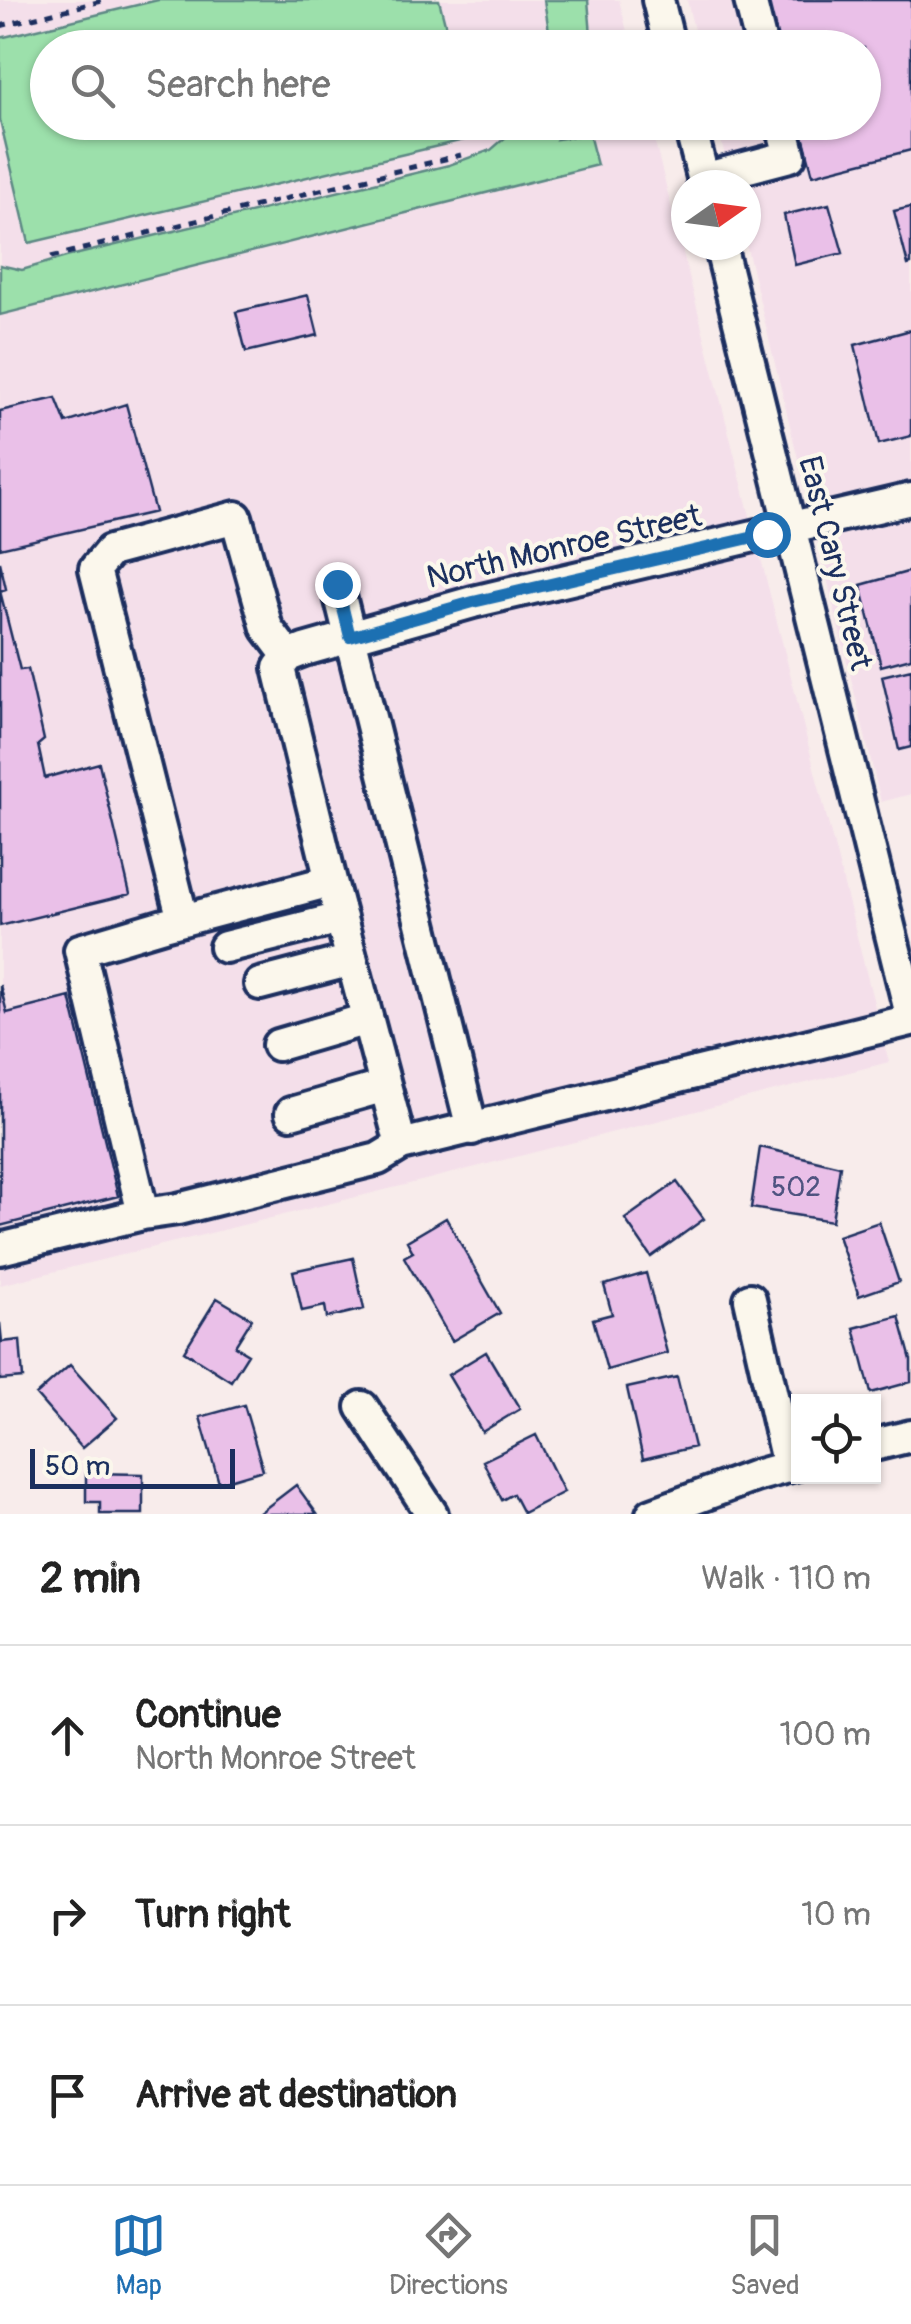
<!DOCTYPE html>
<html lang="en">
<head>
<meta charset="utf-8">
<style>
  body { margin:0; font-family:Pangolin,sans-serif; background:#f6f6f6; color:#222 }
  .controls { position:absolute; right:30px; bottom:30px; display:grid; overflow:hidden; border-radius:0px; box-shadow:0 2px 8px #0004 }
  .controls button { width:90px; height:90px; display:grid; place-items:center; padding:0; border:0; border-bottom:2px solid #e0e0e0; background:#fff; color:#222; font:50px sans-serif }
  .compass { position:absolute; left:671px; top:170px; width:90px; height:90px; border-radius:50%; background:#fff; box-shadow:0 2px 8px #0004; rotate:76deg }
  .scale { position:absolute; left:30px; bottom:25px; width:205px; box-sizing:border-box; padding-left:10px; border:5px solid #1b2f5e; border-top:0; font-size:28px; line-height:35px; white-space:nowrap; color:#1b2f5e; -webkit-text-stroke:8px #fbf7ec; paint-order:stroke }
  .stop { position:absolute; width:30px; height:30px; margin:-22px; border:8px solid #1f6fb2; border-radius:50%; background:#fff }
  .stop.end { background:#1f6fb2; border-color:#fff; box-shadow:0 2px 10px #0008 }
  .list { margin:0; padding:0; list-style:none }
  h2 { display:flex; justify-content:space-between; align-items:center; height:130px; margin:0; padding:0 40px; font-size:42px }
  h2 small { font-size:32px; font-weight:400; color:#767676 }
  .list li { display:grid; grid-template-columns:65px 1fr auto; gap:30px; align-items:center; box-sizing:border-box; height:180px; padding:0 40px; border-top:2px solid #e0e0e0 }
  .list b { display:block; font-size:38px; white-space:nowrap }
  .list p { margin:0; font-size:32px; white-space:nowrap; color:#767676 }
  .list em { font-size:32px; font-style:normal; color:#767676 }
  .icon { flex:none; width:55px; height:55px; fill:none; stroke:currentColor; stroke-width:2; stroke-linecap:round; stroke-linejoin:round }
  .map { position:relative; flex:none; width:911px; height:1514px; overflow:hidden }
  .search { position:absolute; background:#fff; box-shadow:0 2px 8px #0004; left:30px; right:30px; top:30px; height:110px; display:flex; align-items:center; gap:25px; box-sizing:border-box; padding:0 35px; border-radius:55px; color:#767676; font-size:38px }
  .sheet { height:670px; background:#fff }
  nav { display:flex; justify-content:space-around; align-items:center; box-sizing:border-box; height:140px; border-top:2px solid #e0e0e0; background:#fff; font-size:28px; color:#767676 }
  nav a { display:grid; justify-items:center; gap:5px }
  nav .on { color:#1f6fb2 }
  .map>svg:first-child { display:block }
  .built { fill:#f4dfea }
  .green { fill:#9ce0ab; stroke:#5c8884; stroke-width:2.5 }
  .building { fill:#eac0e8; stroke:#1b2f5e; stroke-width:2.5 }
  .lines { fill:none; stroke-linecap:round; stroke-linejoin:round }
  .minor-casing { stroke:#1b2f5e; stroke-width:38 }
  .path { stroke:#1b2f5e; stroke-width:5; stroke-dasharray:8 8; stroke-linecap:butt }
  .minor { stroke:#fbf7ec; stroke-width:30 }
  .route { stroke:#1f6fb2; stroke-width:12 }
  .labels { text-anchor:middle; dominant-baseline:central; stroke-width:8; stroke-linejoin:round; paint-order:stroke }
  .number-label { font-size:28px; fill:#4f5380 }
  .street-label { font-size:32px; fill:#1b2f5e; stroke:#fbf7ec }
</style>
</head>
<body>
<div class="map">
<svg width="911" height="1514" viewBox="0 0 911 1514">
  <rect width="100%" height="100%" fill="#f8eceb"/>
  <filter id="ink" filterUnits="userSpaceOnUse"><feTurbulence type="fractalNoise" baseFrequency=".01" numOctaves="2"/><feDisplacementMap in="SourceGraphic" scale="20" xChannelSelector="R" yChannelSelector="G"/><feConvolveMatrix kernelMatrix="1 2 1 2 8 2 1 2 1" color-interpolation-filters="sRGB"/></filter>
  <g filter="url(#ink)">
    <path class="built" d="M0 0H619L631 47 48 48V122L650 123 889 1062 425 1180 0 1285Z
      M687 0H911V794L881 802 746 244V185H732L717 123 864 122V48L698 47Z"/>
    <path class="green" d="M158 0H439L451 47 48 48V122H469L472 138 29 243 0 120V38Z
      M544 0H588L592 47H548L549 31Z
      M522 123H568L557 139 589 134 597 165 0 315V265L22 270 66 257 449 165 491 150Z"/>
    <path class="building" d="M766 0H911V150L813 175 799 122H864V48H779Z
      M829 204 843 253 795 265 784 215Z
      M911 207V264L908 265 894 211Z
      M308 295 318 335 246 352 236 312Z
      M911 330V436L879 444 855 345Z
      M56 398 66 423 126 404 155 512 0 548V411Z
      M0 562 6 589 0 591 20 670 28 669 44 740 38 745 45 778 99 763 130 894 0 926Z
      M911 571V658L881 666 861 585Z
      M911 669V747L899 750 882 676Z
      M0 985 7 1013 70 997 118 1196 0 1226Z
      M760 1147 840 1166 832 1221 751 1208Z
      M677 1182 704 1219 651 1257 625 1219Z
      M446 1218 500 1313 452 1341 404 1257 413 1252 407 1241Z
      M879 1222 899 1282 859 1296 838 1236Z
      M353 1258 364 1309 327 1318 325 1306 302 1311 293 1271Z
      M646 1273 667 1353 607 1370 593 1319 612 1314 604 1285Z
      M217 1298 252 1319 235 1346 248 1354 231 1381 184 1351Z
      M899 1316 911 1360V1382L871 1393 854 1328Z
      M0 1323 2 1342 20 1340 23 1378 0 1380Z
      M486 1352 520 1409 482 1432 448 1375Z
      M70 1365 117 1418 82 1448 36 1395Z
      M677 1377 694 1447 643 1459 627 1388Z
      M244 1405 263 1470 219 1483 200 1417Z
      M536 1435 564 1492 523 1513 513 1494 502 1500 483 1461Z
      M86 1473 143 1474V1514H100V1502H86Z
      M296 1485 317 1514H258Z"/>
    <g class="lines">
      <g class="minor-casing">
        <path id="minor" d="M658 0 670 48
          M750 0 762 48
          M689 122 705 185
          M703 179 790 156 781 122
          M720 245 911 1015
          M911 499 473 602 304 650 288 656 279 668 331 881 401 1145 911 1020
          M337 584 472 1129
          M183 920 95 569 110 551 236 517 267 628 288 656
          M225 947 341 918
          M260 984 352 960
          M278 1045 367 1019
          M291 1113 385 1086
          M143 1214 178 1209 378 1159 401 1145
          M0 1249 143 1214 80 950 164 925 331 881
          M750 1299 788 1466
          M362 1407 432 1514
          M874 1445 911 1436
          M652 1514 755 1476 798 1464"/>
      </g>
      <path class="path" d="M0 26 106 0
        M51 257 461 155"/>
      <use href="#minor" class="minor"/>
    </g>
  </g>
  <g class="lines" filter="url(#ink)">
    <path class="route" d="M337 584 350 637 473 602 767 534"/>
  </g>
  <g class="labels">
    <g class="number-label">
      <text x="796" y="1187">502</text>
    </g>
    <g class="street-label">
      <text transform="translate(564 547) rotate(-13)">North Monroe Street</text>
      <text transform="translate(835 563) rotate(76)">East Cary Street</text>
    </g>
  </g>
</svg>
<div class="controls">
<button><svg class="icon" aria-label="locate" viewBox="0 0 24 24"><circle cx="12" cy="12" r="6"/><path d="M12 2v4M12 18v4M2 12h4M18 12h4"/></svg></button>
</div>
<svg class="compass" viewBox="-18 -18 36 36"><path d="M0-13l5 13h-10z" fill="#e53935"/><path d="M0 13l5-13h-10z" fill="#767676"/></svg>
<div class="scale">50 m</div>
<div class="stop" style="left:767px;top:534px"></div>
<div class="stop end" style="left:337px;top:584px"></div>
<div class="search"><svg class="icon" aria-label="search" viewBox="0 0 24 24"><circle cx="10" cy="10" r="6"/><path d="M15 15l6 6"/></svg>Search here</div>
</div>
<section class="sheet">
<h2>2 min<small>Walk · 110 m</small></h2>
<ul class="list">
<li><svg class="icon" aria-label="ahead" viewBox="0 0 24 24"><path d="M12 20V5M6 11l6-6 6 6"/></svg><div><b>Continue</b><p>North Monroe Street</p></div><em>100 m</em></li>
<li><svg class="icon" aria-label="right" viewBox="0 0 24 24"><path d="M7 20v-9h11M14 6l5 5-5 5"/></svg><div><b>Turn right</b></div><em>10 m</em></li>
<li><svg class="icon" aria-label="arrive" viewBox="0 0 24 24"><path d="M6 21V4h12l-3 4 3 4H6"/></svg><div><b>Arrive at destination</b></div></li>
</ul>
</section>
<nav>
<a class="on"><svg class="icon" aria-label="map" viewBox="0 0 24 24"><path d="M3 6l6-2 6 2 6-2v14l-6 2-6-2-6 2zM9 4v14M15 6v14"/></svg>Map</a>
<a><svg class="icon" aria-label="directions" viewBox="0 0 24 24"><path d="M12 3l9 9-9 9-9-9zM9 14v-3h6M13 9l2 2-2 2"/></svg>Directions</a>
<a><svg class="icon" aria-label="saved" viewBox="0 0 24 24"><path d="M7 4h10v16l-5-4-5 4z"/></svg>Saved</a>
</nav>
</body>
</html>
